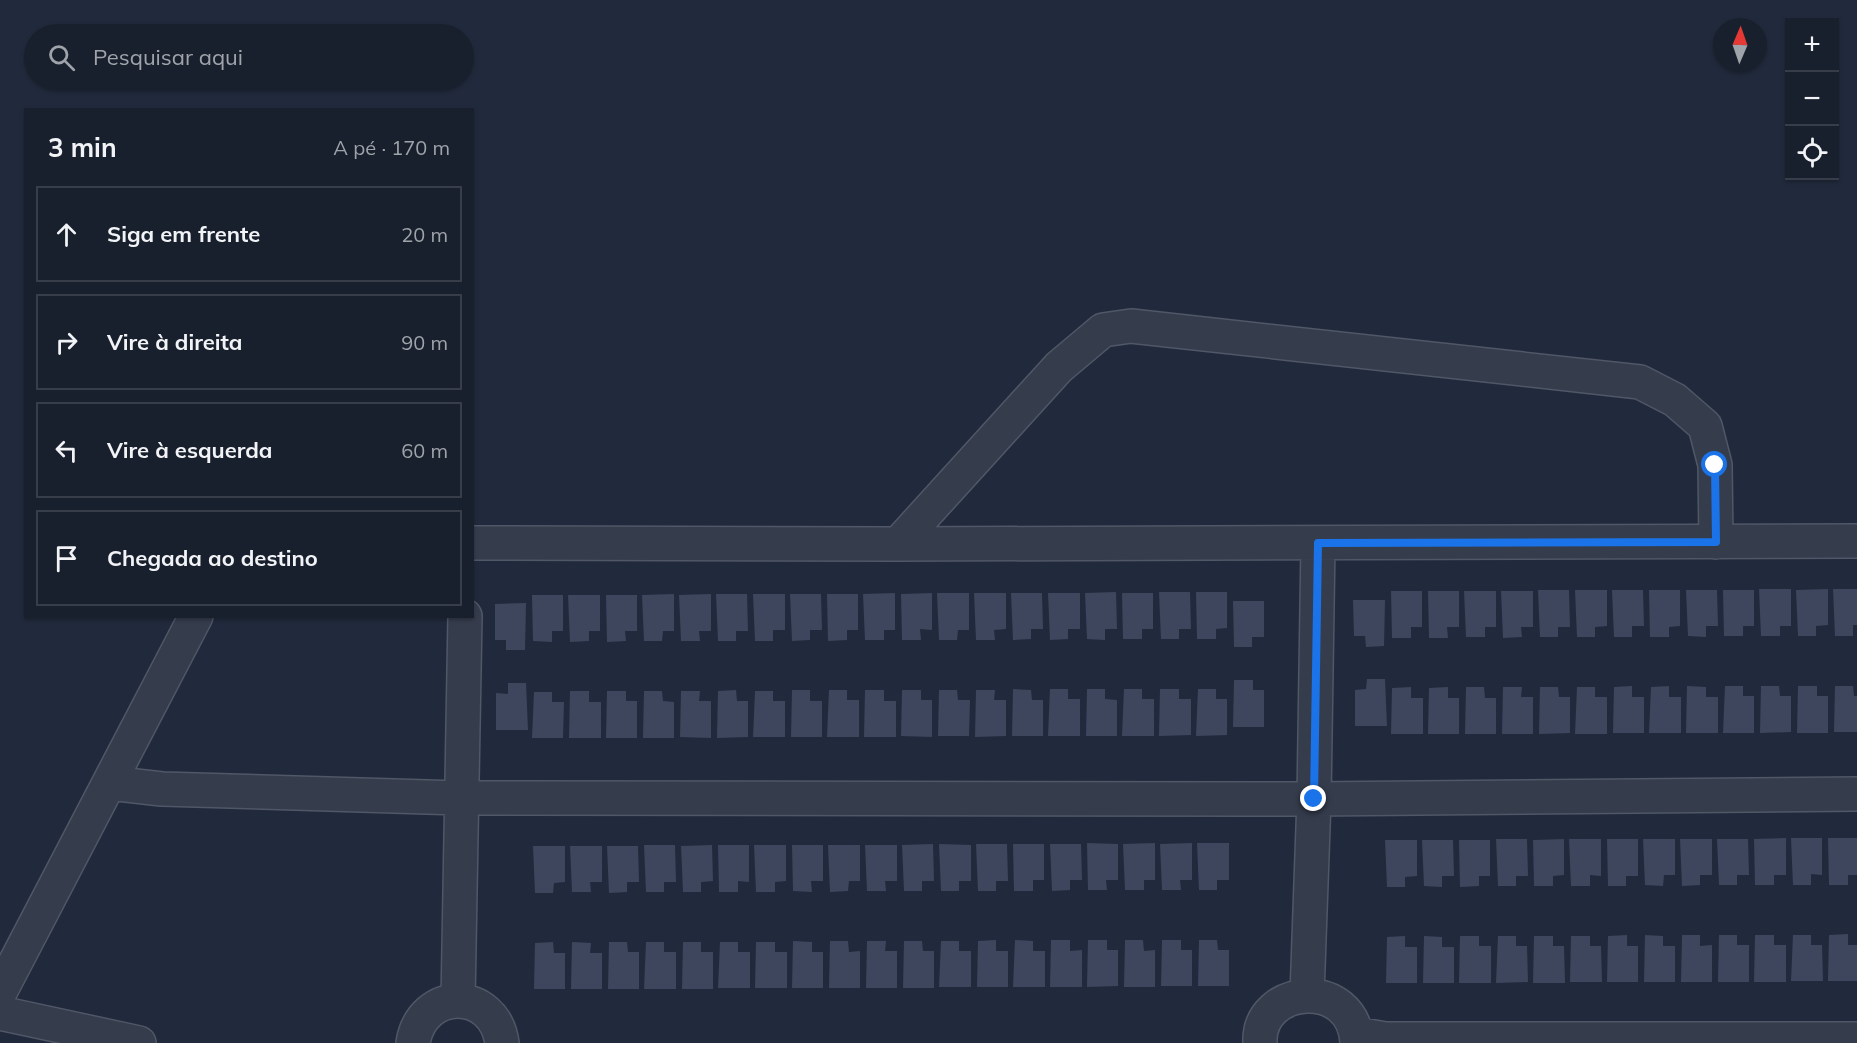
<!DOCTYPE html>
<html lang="pt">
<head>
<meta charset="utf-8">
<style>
  body { margin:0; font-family:Mulish,sans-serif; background:#222835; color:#f1f3f6 }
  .controls { position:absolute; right:18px; top:18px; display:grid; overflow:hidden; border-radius:0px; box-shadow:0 2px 4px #0004 }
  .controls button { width:54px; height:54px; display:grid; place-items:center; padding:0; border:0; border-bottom:2px solid #373e49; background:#19202d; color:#f1f3f6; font:30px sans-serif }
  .compass { position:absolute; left:1713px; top:18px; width:54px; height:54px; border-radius:50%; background:#19202d; box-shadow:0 2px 4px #0004; rotate:2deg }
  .stop { position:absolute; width:18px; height:18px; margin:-14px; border:4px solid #1a73e8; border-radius:50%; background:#fff }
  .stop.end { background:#1a73e8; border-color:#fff; box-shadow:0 2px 6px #0008 }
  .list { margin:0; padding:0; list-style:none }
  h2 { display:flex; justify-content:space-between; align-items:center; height:78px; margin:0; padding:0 24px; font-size:26px }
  h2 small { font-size:20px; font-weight:400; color:#9fa3aa }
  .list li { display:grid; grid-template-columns:39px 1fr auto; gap:18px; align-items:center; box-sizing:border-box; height:96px; margin:0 12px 12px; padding:0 12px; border:2px solid #373e49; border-radius:0px }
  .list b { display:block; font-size:22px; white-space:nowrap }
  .list em { font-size:20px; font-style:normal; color:#9fa3aa }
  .icon { flex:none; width:33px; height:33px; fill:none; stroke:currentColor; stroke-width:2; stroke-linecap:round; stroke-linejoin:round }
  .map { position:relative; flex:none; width:1857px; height:1043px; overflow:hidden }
  .search { position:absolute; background:#19202d; box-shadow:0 2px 4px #0004; left:24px; top:24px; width:450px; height:66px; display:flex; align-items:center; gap:15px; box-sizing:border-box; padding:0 21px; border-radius:33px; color:#9fa3aa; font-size:22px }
  .panel { position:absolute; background:#19202d; box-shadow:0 2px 4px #0004; left:24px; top:108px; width:450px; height:510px; border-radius:0px }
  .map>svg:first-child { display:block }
  .building { fill:#3d465d }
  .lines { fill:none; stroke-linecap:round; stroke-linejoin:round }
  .minor-casing { stroke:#505767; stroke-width:36 }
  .minor { stroke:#353c4c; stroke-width:33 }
  .route { stroke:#1a73e8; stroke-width:8 }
</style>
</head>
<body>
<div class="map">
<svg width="1857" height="1043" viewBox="0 0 1857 1043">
  <rect width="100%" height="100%" fill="#212a3c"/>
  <path class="building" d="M1759 589H1791V626H1780V636H1761Z
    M1828 589V625L1816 626V636H1798L1796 590Z
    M1833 589H1857V625H1853V636H1835Z
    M1538 590H1569L1570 627H1558V637H1540Z
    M1575 590H1607V626L1595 627V637H1577Z
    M1612 590H1643L1644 626H1632V637H1614Z
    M1649 590H1680V626L1669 627V637H1650Z
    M1686 590H1717L1718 626H1706V637L1688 636Z
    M1723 590H1754V626H1743V636H1724Z
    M1391 591H1422V627H1411V638H1392Z
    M1428 591H1459V627H1447L1448 638H1429Z
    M1464 591H1496V627H1485V637H1466Z
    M1501 591H1533V627H1521L1522 637 1503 638Z
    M1116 592 1117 629H1105V640L1087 639 1085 593Z
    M1159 592H1190L1191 629H1179V639H1161Z
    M1196 592H1227V628L1216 629V639H1197Z
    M895 593V630H884V640H865L863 594Z
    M932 593V630L920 629 921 640H902L901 594Z
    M937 593H969V630H958L957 640H939Z
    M974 593H1006V629L994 630 995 640H976Z
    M1011 593H1042L1043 629H1031V639L1013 640Z
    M1048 593H1080V629H1068V639L1050 640Z
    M1122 593H1153V629H1142V639H1123Z
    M674 594V631H663L662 641H644L642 595Z
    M711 594V631H699L700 641H681L679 595Z
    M716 594H747L748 631H736V641H718Z
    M753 594H785V630H773V641H755Z
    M790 594H821L822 630H810V640L792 641Z
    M827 594H858V630H847V640L828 641Z
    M532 595H563V631H552V642L533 641Z
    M568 595H600V631H589V641L570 642Z
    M606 595H637V631H625L626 641 607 642Z
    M1353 600H1385L1384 646 1366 647 1365 636H1354Z
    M1233 601H1264V637H1252V647H1234Z
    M526 603 525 650H506V640H495V604Z
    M1367 679H1385L1387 726H1355V690L1366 689Z
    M1234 680H1253V690H1264V727H1233Z
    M508 683H526L528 730H496V693L508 694Z
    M1632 686V697H1644V733H1613L1614 687Z
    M1669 686V697H1681V733H1649L1651 687Z
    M1687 686 1706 687V697H1718V733H1686Z
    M1725 686H1743V696H1754V733H1723Z
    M1761 686H1779L1780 696H1791V732L1760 733Z
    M1798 686H1817V696H1828V733H1797Z
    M1835 686H1853L1854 696H1857V732H1834Z
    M1411 687V698H1423V734H1391L1392 688Z
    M1448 687V698H1459V734H1428L1429 688Z
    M1466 687H1484L1485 698H1496V734H1465Z
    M1503 687H1522L1521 697H1533V734H1502Z
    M1540 687H1558L1559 697H1570V733L1539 734Z
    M1577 687H1595V697H1607V734H1575Z
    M1013 689 1031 690 1032 700H1043V736H1012Z
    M1050 689H1068V699H1080V736H1048Z
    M1087 689H1105V699L1117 700V736H1086Z
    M1124 689H1142V699H1154V736H1122Z
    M1160 689H1179V699H1191V735L1159 736Z
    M1198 689H1216V699H1227V735L1196 736Z
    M736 690 737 701H748V737L717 738 718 691Z
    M792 690H810V701H822V737H791Z
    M829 690H847V700H859V737H827Z
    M865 690H884V701H896V737H864Z
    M902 690H921V700H932V737L901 736Z
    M939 690H957L958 700H970L969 736H938Z
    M976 690H995L994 700H1006V736L975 737Z
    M570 691H589V702H601V738H569Z
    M607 691H626V701H637V738H606Z
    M644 691H662L663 701 674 702V738H643Z
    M681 691H700L699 701H711V738L680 737Z
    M755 691H773V701H785V737H753Z
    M534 692H552V702H564L563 738H532Z
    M1786 838V875H1774V885H1755L1754 839Z
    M1791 838H1822V875L1811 874V885H1793Z
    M1828 838H1857V875H1848V885H1829Z
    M1496 839H1527L1528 876H1516V886H1498Z
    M1564 839V875L1553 876V886H1534L1533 840Z
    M1569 839H1601V876L1590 875V886H1571Z
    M1607 839H1638V876H1626V886H1608Z
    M1643 839H1675V875H1664L1663 886 1645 885Z
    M1680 839H1712V875H1700V885L1682 886Z
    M1717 839H1748L1749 875H1737V885H1719Z
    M1385 840H1417V876L1405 877V887H1387Z
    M1422 840H1453L1454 876H1442V887L1424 886Z
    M1459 840H1490V876H1479V886L1460 887Z
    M1087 843 1118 844V880H1106L1107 890H1088Z
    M1155 843V880H1144V890H1125L1123 844Z
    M1192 843V880H1180L1181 890H1162L1160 844Z
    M1197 843H1229V880H1217V890H1199Z
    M933 844 934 881H922V891H904L902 845Z
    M939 844 971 845V881H959V891H941Z
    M976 844H1007L1008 881H996V891H978Z
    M1013 844H1044V880H1033V891H1014Z
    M1050 844H1081L1082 880H1070V890L1052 891Z
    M644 845H675L676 882H664V892H646Z
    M712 845 713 881 701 882V892H683L681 846Z
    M718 845H749V882L738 881V892H719Z
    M754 845H786V881L775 882V892H756Z
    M792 845H823V881H811L812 892 793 891Z
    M828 845H860V881H849L848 891 830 892Z
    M865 845H897V881H885L886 891H867Z
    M533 846H565V882L554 883 553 893H535Z
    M570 846H602V882H590L591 892H572Z
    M607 846H638L639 882H627V892L609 893Z
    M1848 934V945H1857V981H1828L1829 935Z
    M1627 935V946H1638V982H1607L1608 936Z
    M1645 935 1663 936V946H1675V982H1644Z
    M1682 935H1700V946L1712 945V982H1681Z
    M1719 935H1737V945H1749V982H1718Z
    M1755 935H1774V945H1786V982H1754Z
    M1793 935H1811V945H1822L1823 981H1791Z
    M1405 936V947H1417V983H1386L1387 937Z
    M1424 936 1442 937V947H1454V983H1423Z
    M1460 936H1479V946H1491V983H1459Z
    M1498 936H1516V946H1527L1528 982 1496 983Z
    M1534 936H1553V946H1564L1565 983H1533Z
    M1571 936H1590V946H1601L1602 982H1570Z
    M996 940V951H1008V987H977L978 941Z
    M1015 940 1033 941V951H1045V987H1013Z
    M1051 940H1070V951L1082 950V987H1050Z
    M1088 940H1107V950H1118V986L1087 987Z
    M1125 940H1143L1144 951 1155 950V987H1124Z
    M1162 940H1181V950H1192V986H1161Z
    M1199 940H1217L1218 950H1229V986H1198Z
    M793 941 812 942V952H823V988H792Z
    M830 941H848L849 952 860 951V988H829Z
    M867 941H886L885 951H897V988H866Z
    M904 941H922L923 951H934V988H903Z
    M941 941H959V951H971V987H939Z
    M553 942 554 953H565V989H534L535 943Z
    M572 942 591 943 590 953H602V989H571Z
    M609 942H627L628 952H639V989H608Z
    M646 942H664V952H676V989H644Z
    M683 942H701V952H713V989H682Z
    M720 942H738V952H750V988H718Z
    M756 942H775V952H787V988H755Z"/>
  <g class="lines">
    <g class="minor-casing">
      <path id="minor" d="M472 543 898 544 1857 541
        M898 544 1059 367 1103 330 1131 326 1640 382 1675 400 1705 426 1715 465 1716 542
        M109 783 162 789 460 798 1314 799 1857 794
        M0 992 196 616
        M1307 995 1314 799 1318 543
        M458 1001 465 616
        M0 1013 139 1043
        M1357 1034 1385 1039H1857
        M413 1043C422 987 494 987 502 1043
        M1260 1043C1257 985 1354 976 1357 1043"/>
    </g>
    <use href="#minor" class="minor"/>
  </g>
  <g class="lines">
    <path class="route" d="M1314 799 1318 543 1716 542 1715 465"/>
  </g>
</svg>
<div class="controls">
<button>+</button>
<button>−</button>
<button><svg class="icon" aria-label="locate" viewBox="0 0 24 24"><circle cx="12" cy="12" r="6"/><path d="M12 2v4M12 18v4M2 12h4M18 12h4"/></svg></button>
</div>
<svg class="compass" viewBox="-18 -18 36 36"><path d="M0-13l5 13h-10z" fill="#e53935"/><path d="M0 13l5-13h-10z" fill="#9fa3aa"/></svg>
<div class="stop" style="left:1715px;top:465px"></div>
<div class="stop end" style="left:1314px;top:799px"></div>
<div class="search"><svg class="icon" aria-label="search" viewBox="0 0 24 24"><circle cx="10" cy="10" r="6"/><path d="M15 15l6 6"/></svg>Pesquisar aqui</div>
<section class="panel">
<h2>3 min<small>A pé · 170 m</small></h2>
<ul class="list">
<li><svg class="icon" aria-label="ahead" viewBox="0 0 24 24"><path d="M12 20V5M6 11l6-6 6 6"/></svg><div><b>Siga em frente</b></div><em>20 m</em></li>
<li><svg class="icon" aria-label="right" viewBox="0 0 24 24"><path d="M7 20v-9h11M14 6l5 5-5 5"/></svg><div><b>Vire à direita</b></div><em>90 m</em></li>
<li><svg class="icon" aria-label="left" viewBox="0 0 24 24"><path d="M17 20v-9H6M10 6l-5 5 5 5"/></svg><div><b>Vire à esquerda</b></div><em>60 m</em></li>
<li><svg class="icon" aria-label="arrive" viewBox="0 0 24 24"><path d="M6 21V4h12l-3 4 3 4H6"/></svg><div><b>Chegada ao destino</b></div></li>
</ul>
</section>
</div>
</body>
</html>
